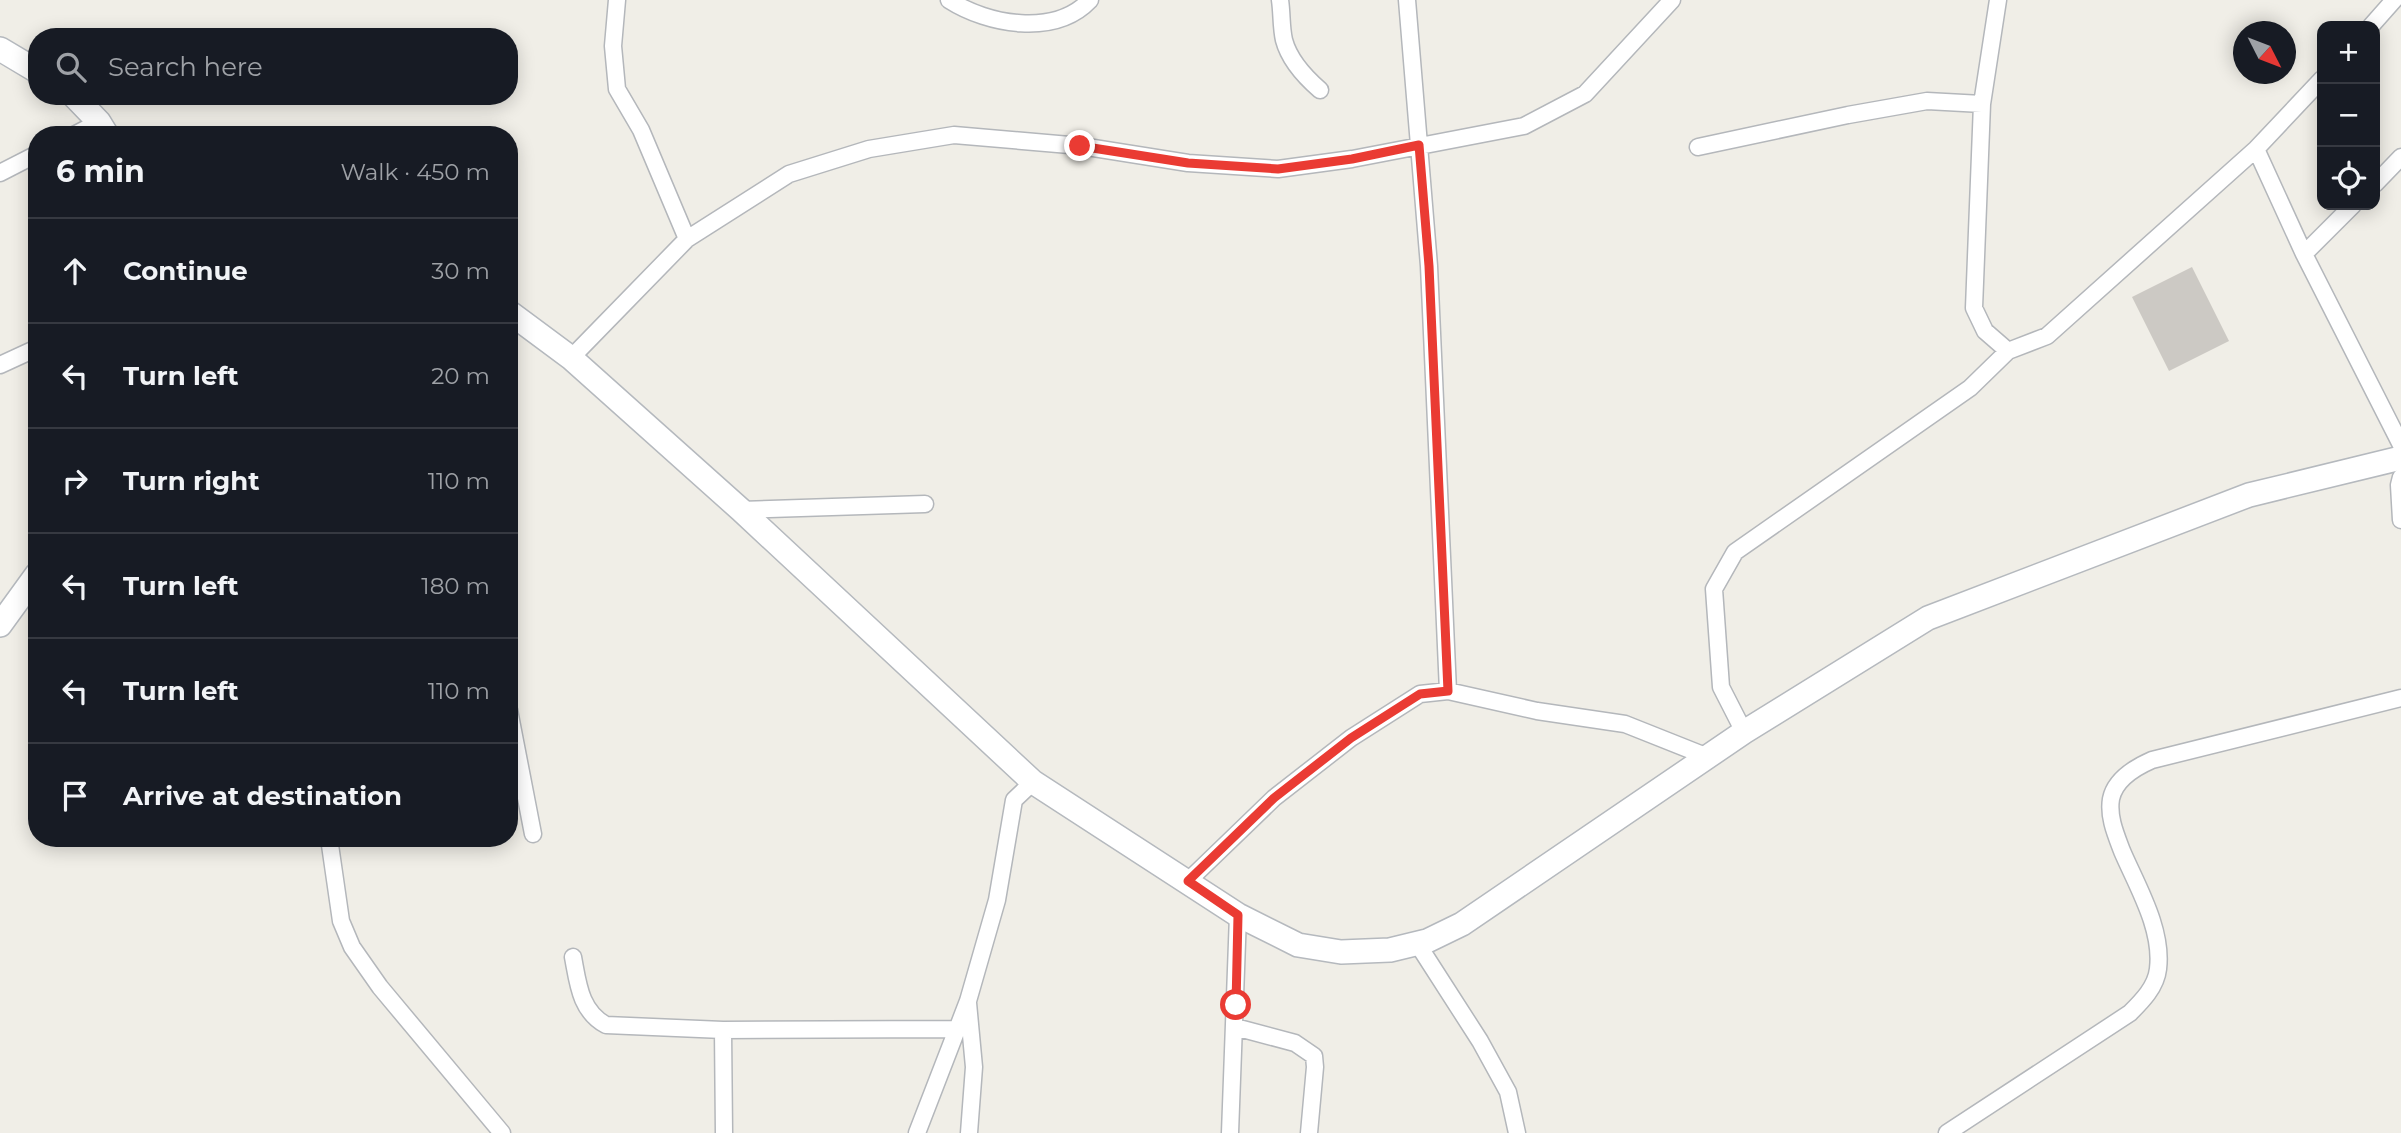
<!DOCTYPE html>
<html lang="en">
<head>
<meta charset="utf-8">
<style>
  body { margin:0; font-family:Montserrat,sans-serif; background:#20242c; color:#f1f3f6 }
  .controls { position:absolute; right:21px; top:21px; display:grid; overflow:hidden; border-radius:14px; box-shadow:0 4px 18px #0003 }
  .controls button { width:63px; height:63px; display:grid; place-items:center; padding:0; border:0; border-bottom:2px solid #363941; background:#171b24; color:#f1f3f6; font:35px sans-serif }
  .compass { position:absolute; left:2233px; top:21px; width:63px; height:63px; border-radius:50%; background:#171b24; box-shadow:0 4px 18px #0003; rotate:132deg }
  .stop { position:absolute; width:21px; height:21px; margin:-16px; border:5px solid #ea3b33; border-radius:50%; background:#fff }
  .stop.end { background:#ea3b33; border-color:#fff; box-shadow:0 2px 7px #0008 }
  .list { margin:0; padding:0; list-style:none }
  h2 { display:flex; justify-content:space-between; align-items:center; height:91px; margin:0; padding:0 28px; font-size:30px }
  h2 small { font-size:23px; font-weight:400; color:#9ea1a6 }
  .list li { display:grid; grid-template-columns:46px 1fr auto; gap:21px; align-items:center; box-sizing:border-box; height:105px; padding:0 28px; border-top:2px solid #363941 }
  .list b { display:block; font-size:26px; white-space:nowrap }
  .list em { font-size:23px; font-style:normal; color:#9ea1a6 }
  .icon { flex:none; width:38px; height:38px; fill:none; stroke:currentColor; stroke-width:2; stroke-linecap:round; stroke-linejoin:round }
  .map { position:relative; flex:none; width:2401px; height:1133px; overflow:hidden }
  .search { position:absolute; background:#171b24; box-shadow:0 4px 18px #0003; left:28px; top:28px; width:490px; height:77px; display:flex; align-items:center; gap:18px; box-sizing:border-box; padding:0 24px; border-radius:28px; color:#9ea1a6; font-size:26px }
  .panel { position:absolute; background:#171b24; box-shadow:0 4px 18px #0003; left:28px; top:126px; width:490px; height:721px; border-radius:28px }
  .map>svg:first-child { display:block }
  .building { fill:#ccc9c4 }
  .lines { fill:none; stroke-linecap:round; stroke-linejoin:round }
  .street-casing { stroke:#b4b7bb; stroke-width:19 }
  .secondary-casing { stroke:#b5b9be; stroke-width:26 }
  .street { stroke:#fff; stroke-width:16 }
  .secondary { stroke:#fff; stroke-width:23 }
  .route { stroke:#ea3b33; stroke-width:9 }
</style>
</head>
<body>
<div class="map">
<svg width="2401" height="1133" viewBox="0 0 2401 1133">
  <rect width="100%" height="100%" fill="#f0eee7"/>
  <path class="building" d="M2192 267 2229 341 2169 371 2132 297Z"/>
  <g class="lines">
    <g class="street-casing">
      <path id="street" d="M617 0 613 46 617 89 641 130 687 239
        M949 0C988 25 1055 37 1090 0
        M1280 0C1282 13 1281 27 1284 40 1289 59 1305 77 1320 90
        M1407 0 1429 266 1448 691
        M1998 0 1982 104 1974 308 1985 331 2008 351 2047 336 2256 149 2322 79
        M2371 26 2394 0
        M74 135 99 122
        M1698 147 1848 115 1927 101 1982 104
        M2256 149 2304 254 2401 445
        M0 173 37 154
        M2375 184 2401 157
        M2304 254 2353 205
        M571 358 687 239 789 174 869 149 954 135 1081 146 1188 163 1278 169 1352 159 1524 126 1585 94 1672 0
        M0 365 37 348
        M2401 477 2399 485 2401 520
        M741 510 925 504
        M509 710 533 834
        M1744 732 1721 687 1714 589 1735 552 1970 388 2008 351
        M329 838 341 921 352 947 380 987 502 1133
        M1188 881 1274 798 1351 738 1420 694 1448 691 1537 711 1625 724 1708 757
        M1417 943 1480 1041 1508 1092 1517 1133
        M573 957C578 983 580 1011 606 1025L723 1030 957 1029
        M968 1003 974 1067 969 1133
        M1235 1027 1295 1043 1314 1056 1315 1067 1309 1133
        M723 1030 724 1133
        M917 1133 968 1001 997 900 1014 800 1033 782
        M1230 1133 1238 915
        M1947 1133 2130 1013C2142 1001 2156 987 2158 969 2163 929 2137 886 2122 851 2116 835 2108 817 2111 799 2115 779 2136 767 2152 760L2401 698"/>
    </g>
    <g class="secondary-casing">
      <path id="secondary" d="M0 49 37 71
        M74 96 99 122 107 135
        M509 312 571 358 741 510 1033 782 1238 915 1298 945 1341 952 1390 950 1427 941 1462 924 1744 732 1928 618 2249 495 2401 458
        M0 625 37 574"/>
    </g>
    <use href="#street" class="street"/>
    <use href="#secondary" class="secondary"/>
  </g>
  <g class="lines">
    <path class="route" d="M1080 146 1188 163 1278 169 1352 159 1419 145 1429 266 1448 691 1420 694 1351 738 1274 798 1188 881 1238 915 1236 1005"/>
  </g>
</svg>
<div class="controls">
<button>+</button>
<button>−</button>
<button><svg class="icon" aria-label="locate" viewBox="0 0 24 24"><circle cx="12" cy="12" r="6"/><path d="M12 2v4M12 18v4M2 12h4M18 12h4"/></svg></button>
</div>
<svg class="compass" viewBox="-18 -18 36 36"><path d="M0-13l5 13h-10z" fill="#e53935"/><path d="M0 13l5-13h-10z" fill="#9ea1a6"/></svg>
<div class="stop" style="left:1236px;top:1005px"></div>
<div class="stop end" style="left:1080px;top:146px"></div>
<div class="search"><svg class="icon" aria-label="search" viewBox="0 0 24 24"><circle cx="10" cy="10" r="6"/><path d="M15 15l6 6"/></svg>Search here</div>
<section class="panel">
<h2>6 min<small>Walk · 450 m</small></h2>
<ul class="list">
<li><svg class="icon" aria-label="ahead" viewBox="0 0 24 24"><path d="M12 20V5M6 11l6-6 6 6"/></svg><div><b>Continue</b></div><em>30 m</em></li>
<li><svg class="icon" aria-label="left" viewBox="0 0 24 24"><path d="M17 20v-9H6M10 6l-5 5 5 5"/></svg><div><b>Turn left</b></div><em>20 m</em></li>
<li><svg class="icon" aria-label="right" viewBox="0 0 24 24"><path d="M7 20v-9h11M14 6l5 5-5 5"/></svg><div><b>Turn right</b></div><em>110 m</em></li>
<li><svg class="icon" aria-label="left" viewBox="0 0 24 24"><path d="M17 20v-9H6M10 6l-5 5 5 5"/></svg><div><b>Turn left</b></div><em>180 m</em></li>
<li><svg class="icon" aria-label="left" viewBox="0 0 24 24"><path d="M17 20v-9H6M10 6l-5 5 5 5"/></svg><div><b>Turn left</b></div><em>110 m</em></li>
<li><svg class="icon" aria-label="arrive" viewBox="0 0 24 24"><path d="M6 21V4h12l-3 4 3 4H6"/></svg><div><b>Arrive at destination</b></div></li>
</ul>
</section>
</div>
</body>
</html>
